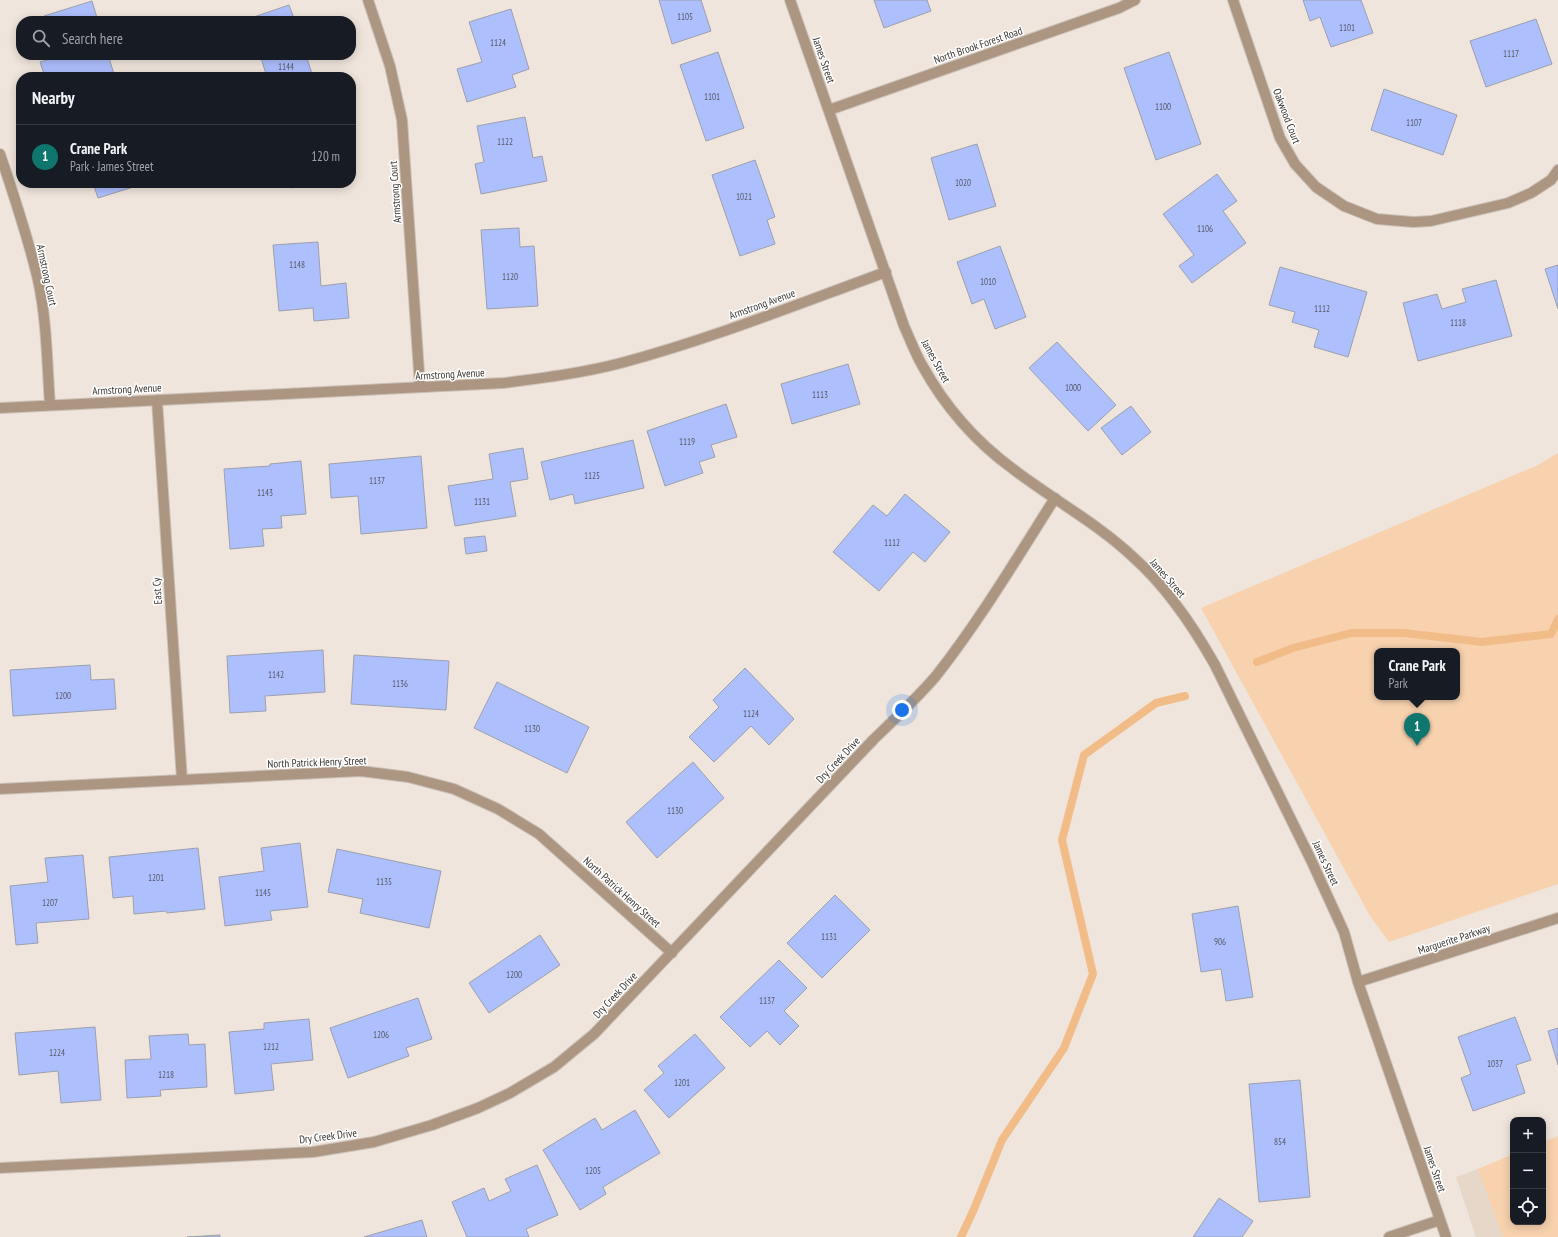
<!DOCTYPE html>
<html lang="en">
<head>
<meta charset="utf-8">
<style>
  body { margin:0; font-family:"PT Sans Narrow",sans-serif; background:#20242c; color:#f1f3f6 }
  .controls { position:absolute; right:12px; bottom:12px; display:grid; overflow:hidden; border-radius:8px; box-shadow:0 2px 10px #0003 }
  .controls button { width:36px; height:36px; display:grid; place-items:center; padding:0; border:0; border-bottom:1px solid #363941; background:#171b24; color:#f1f3f6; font:20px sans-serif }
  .you { position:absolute; left:902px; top:710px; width:14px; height:14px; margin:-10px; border:3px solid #fff; border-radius:50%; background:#1a73e8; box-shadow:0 0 0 6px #1a73e833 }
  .badge { display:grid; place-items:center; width:26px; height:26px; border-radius:50%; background:#0f766e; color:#fff; font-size:13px; font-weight:700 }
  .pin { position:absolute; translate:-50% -33px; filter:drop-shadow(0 1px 2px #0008) }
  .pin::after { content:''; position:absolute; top:21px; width:14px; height:12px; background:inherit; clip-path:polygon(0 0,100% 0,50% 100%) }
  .popup { position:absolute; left:1374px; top:648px; width:86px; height:52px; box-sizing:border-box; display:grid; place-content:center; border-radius:8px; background:#171b24; filter:drop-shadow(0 1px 3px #0005); font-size:13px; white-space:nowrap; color:#9ea1a6 }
  .popup b { font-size:15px; color:#f1f3f6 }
  .popup::after { content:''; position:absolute; left:50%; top:100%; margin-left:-8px; border:8px solid transparent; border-top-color:#171b24 }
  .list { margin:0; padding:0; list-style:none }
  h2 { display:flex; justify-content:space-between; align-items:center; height:52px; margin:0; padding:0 16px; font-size:17px }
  h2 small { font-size:13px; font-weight:400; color:#9ea1a6 }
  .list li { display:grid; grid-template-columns:26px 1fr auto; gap:12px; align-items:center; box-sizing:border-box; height:64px; padding:0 16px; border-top:1px solid #363941 }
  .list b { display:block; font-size:15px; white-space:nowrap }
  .list p { margin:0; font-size:13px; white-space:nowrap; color:#9ea1a6 }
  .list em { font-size:13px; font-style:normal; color:#9ea1a6 }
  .icon { flex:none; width:22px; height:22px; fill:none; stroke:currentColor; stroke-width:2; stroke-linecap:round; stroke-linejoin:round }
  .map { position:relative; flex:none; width:1558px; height:1237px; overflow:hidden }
  .search { position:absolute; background:#171b24; box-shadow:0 2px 10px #0003; left:16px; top:16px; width:340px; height:44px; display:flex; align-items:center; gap:10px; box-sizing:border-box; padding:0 14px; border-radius:16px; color:#9ea1a6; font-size:15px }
  .panel { position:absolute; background:#171b24; box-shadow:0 2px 10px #0003; left:16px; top:72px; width:340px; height:116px; border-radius:16px }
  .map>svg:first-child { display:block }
  .built { fill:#e7d7c9 }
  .green { fill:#f8d2af; fill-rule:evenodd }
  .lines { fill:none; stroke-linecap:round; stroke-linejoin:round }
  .stream { stroke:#f2bc89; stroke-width:8 }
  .building { fill:#aebffe; stroke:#9ca0ab }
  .minor-casing { stroke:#cbc2ba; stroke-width:12 }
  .minor { stroke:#ad9681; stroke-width:10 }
  .labels { text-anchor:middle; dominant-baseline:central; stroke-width:3; stroke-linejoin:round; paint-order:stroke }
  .number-label { font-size:9px; fill:#565865 }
  .street-label { font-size:11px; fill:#393532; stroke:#fff }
</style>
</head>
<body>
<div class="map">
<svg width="1558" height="1237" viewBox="0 0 1558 1237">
  <rect width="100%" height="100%" fill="#f0e5dc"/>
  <path class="built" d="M1513 1156V1222H1543L1558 1237H1476L1456 1177Z"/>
  <path class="green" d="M1558 453V884L1389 942 1370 916 1201 608 1538 465ZM1377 651H1457V697H1377Z
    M1558 1136V1237H1503L1478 1169 1513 1154V1222H1543V1142Z"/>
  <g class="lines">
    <path class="stream" d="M1257 662 1293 648 1351 633H1404L1482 642 1551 634 1558 619
      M961 1237 974 1209 1002 1140 1064 1048 1093 974 1062 840 1084 755 1156 703 1185 696"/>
  </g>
  <path class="building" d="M659 0H701L711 31 672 44Z
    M874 0H927L931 11 884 28Z
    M1303 0H1361L1373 33 1331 47 1320 17 1310 21Z
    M92 1 98 21H46L44 16Z
    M289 5 295 21H248V19Z
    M511 9 529 69 512 75 516 87 467 102 457 69 482 62 469 22Z
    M1536 19 1552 64 1486 87 1470 41Z
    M718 52 744 128 706 141 680 65Z
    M1169 52 1201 144 1156 160 1124 68Z
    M56 55H108L115 77H45L40 62 57 57Z
    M260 55H306L313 77H267Z
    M1384 89 1457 115 1443 155 1371 130Z
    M525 117 533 158 542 156 547 181 481 194 475 164 484 162 477 126Z
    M977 144 996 206 949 220 931 158Z
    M755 160 775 217 767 220 775 244 740 256 712 175Z
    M1217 174 1237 201 1223 211 1246 243 1192 283 1179 266 1194 255 1163 214Z
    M93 183H146L98 198Z
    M291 183H310L292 188Z
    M519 228 520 247 534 246 538 306 487 309 481 230Z
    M318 242 321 286 346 283 349 318 314 321 313 308 279 311 273 245Z
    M1000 246 1026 317 995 329 984 299 972 304 957 262Z
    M1558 265V309L1545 269Z
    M1280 267 1367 292 1348 357 1314 347 1319 330 1292 322 1295 312 1269 305Z
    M1496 280 1512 336 1418 361 1403 303 1437 294 1442 309 1466 302 1462 289Z
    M1057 342 1116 405 1088 431 1029 368Z
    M848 364 860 404 792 424 781 384Z
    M726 404 737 437 711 445 715 457 699 462 703 473 665 486 647 431Z
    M1131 406 1151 432 1122 455 1101 428Z
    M633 440 644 488 575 504 573 494 550 500 541 462Z
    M523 448 528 479 510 482 516 516 455 526 448 486 493 479 489 454Z
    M421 456 427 528 361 534 358 496 331 498 329 464Z
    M301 461 306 514 281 516 282 528 262 529 264 546 230 549 224 469 270 466V464Z
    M905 494 950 532 925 562 913 552 879 591 833 552 873 505 887 516Z
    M485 536 487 551 466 554 464 538Z
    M323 650 325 692 265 696 266 711 230 713 227 656Z
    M354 655 449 661 446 710 351 704Z
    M90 665 91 680 114 679 116 709 13 716 10 670Z
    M745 668 794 719 769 745 751 726 714 762 689 737 719 707 713 700Z
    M497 682 589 727 567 773 474 728Z
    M693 762 724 798 657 858 626 822Z
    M300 843 308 907 270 911 272 920 225 926 219 877 264 871 261 848Z
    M198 848 205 909 167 913 166 911 134 914 133 896 113 898 109 857Z
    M337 849 441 871 429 928 360 913 363 899 328 892Z
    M83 855 89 919 36 923 38 943 16 945 10 886 48 882 45 858Z
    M835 895 870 930 822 978 787 943Z
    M1238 906 1253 997 1226 1001 1221 969 1201 972 1192 914Z
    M540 935 560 965 489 1013 469 983Z
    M779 960 807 988 784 1011 799 1026 780 1045 767 1031 750 1047 720 1017Z
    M418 998 432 1039 406 1048 409 1056 348 1078 330 1028Z
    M1515 1017 1531 1060 1516 1065 1525 1093 1473 1111 1461 1078 1471 1074 1458 1037Z
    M309 1019 313 1060 271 1064 274 1090 235 1094 229 1032 264 1029V1023Z
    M95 1027 101 1100 61 1103 58 1071 19 1075 15 1033Z
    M1558 1028V1065L1548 1031Z
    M188 1034 189 1045 205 1044 207 1087 160 1090 161 1096 127 1098 125 1060 151 1059 149 1036Z
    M695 1034 725 1068 669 1118 644 1090 664 1073 658 1066Z
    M1300 1080 1310 1197 1259 1202 1249 1084Z
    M635 1110 660 1153 603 1187 606 1194 580 1210 543 1150 595 1118 602 1130Z
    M537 1165 558 1215 526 1229 529 1237H467L452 1202 484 1188 489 1201 511 1191 505 1179Z
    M1219 1198 1253 1221 1242 1237H1193Z
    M422 1220 427 1237H364Z
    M220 1235V1237H187Z"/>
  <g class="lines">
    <g class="minor-casing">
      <path id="minor" d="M368 0 390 66 402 120 420 387
        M790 0 904 326C910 339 915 353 922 365 944 405 976 442 1013 469 1052 499 1097 523 1133 557 1167 587 1193 626 1215 665L1311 860 1344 932 1358 982 1446 1237
        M1233 0 1280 138 1295 164 1316 187 1344 206 1377 219 1413 222 1431 221 1508 203 1531 193 1551 180 1558 170
        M829 110 1119 8 1135 0
        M0 154C14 196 28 237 38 280 47 321 47 364 50 405
        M157 400 182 780
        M0 408 504 383C543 378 583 373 621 363 711 339 798 304 886 272
        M0 789 361 771 408 777 454 789 498 809 539 834 672 953
        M1358 982 1558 918
        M0 1168 313 1152 374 1142 432 1125 478 1108 510 1093 554 1067 594 1034 874 739C895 719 917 698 936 676 980 620 1017 558 1055 498
        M1389 1237 1440 1220"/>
    </g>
    <use href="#minor" class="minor"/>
  </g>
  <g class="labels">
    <g class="number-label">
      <text x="685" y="16">1105</text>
      <text x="1347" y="27">1101</text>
      <text x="498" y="42">1124</text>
      <text x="1511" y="53">1117</text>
      <text x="286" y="66">1144</text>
      <text x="712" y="96">1101</text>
      <text x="1163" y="106">1100</text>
      <text x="1414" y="122">1107</text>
      <text x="505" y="141">1122</text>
      <text x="963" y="182">1020</text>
      <text x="744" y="196">1021</text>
      <text x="1205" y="228">1106</text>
      <text x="297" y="264">1148</text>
      <text x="510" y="276">1120</text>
      <text x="988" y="281">1010</text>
      <text x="1322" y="308">1112</text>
      <text x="1458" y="322">1118</text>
      <text x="1073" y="387">1000</text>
      <text x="820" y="394">1113</text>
      <text x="687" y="441">1119</text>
      <text x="592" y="475">1125</text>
      <text x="377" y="480">1137</text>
      <text x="265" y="492">1143</text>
      <text x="482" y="501">1131</text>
      <text x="892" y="542">1112</text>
      <text x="276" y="674">1142</text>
      <text x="400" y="683">1136</text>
      <text x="63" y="695">1200</text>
      <text x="751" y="713">1124</text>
      <text x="532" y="728">1130</text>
      <text x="675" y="810">1130</text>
      <text x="156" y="877">1201</text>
      <text x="384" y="881">1135</text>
      <text x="263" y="892">1145</text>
      <text x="50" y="902">1207</text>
      <text x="829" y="936">1131</text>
      <text x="1220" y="941">906</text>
      <text x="514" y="974">1200</text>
      <text x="767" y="1000">1137</text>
      <text x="381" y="1034">1206</text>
      <text x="271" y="1046">1212</text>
      <text x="57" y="1052">1224</text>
      <text x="1495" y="1063">1037</text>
      <text x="166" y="1074">1218</text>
      <text x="682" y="1082">1201</text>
      <text x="1280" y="1141">854</text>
      <text x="593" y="1170">1205</text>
    </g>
    <g class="street-label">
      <text transform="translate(978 45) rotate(-19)">North Brook Forest Road</text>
      <text transform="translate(824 60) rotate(71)">James Street</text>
      <text transform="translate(1287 116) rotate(69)">Oakwood Court</text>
      <text transform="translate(395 192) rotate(-94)">Armstrong Court</text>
      <text transform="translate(47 275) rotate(78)">Armstrong Court</text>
      <text transform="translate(762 304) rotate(-20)">Armstrong Avenue</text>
      <text transform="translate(936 361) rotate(61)">James Street</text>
      <text transform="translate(450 374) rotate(-3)">Armstrong Avenue</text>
      <text transform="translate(127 389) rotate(-3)">Armstrong Avenue</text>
      <text transform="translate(1168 578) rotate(49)">James Street</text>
      <text transform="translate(157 591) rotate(-94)">East Cy</text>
      <text transform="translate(838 760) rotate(-47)">Dry Creek Drive</text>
      <text transform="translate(317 762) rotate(-2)">North Patrick Henry Street</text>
      <text transform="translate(1326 863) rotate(65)">James Street</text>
      <text transform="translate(622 892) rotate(42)">North Patrick Henry Street</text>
      <text transform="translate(1454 939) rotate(-18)">Marguerite Parkway</text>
      <text transform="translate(615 995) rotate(-47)">Dry Creek Drive</text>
      <text transform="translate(328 1136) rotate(-7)">Dry Creek Drive</text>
      <text transform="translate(1435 1169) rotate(71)">James Street</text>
    </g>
  </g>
</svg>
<div class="controls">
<button>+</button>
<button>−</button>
<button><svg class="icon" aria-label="locate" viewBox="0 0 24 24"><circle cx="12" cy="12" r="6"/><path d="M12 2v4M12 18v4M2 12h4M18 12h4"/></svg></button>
</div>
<div class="you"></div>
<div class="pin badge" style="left:1417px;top:746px">1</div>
<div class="popup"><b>Crane Park</b>Park</div>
<div class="search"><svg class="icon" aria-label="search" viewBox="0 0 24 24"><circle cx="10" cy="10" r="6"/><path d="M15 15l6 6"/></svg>Search here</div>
<section class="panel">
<h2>Nearby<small></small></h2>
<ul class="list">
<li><span class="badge">1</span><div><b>Crane Park</b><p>Park · James Street</p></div><em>120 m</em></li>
</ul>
</section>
</div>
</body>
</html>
